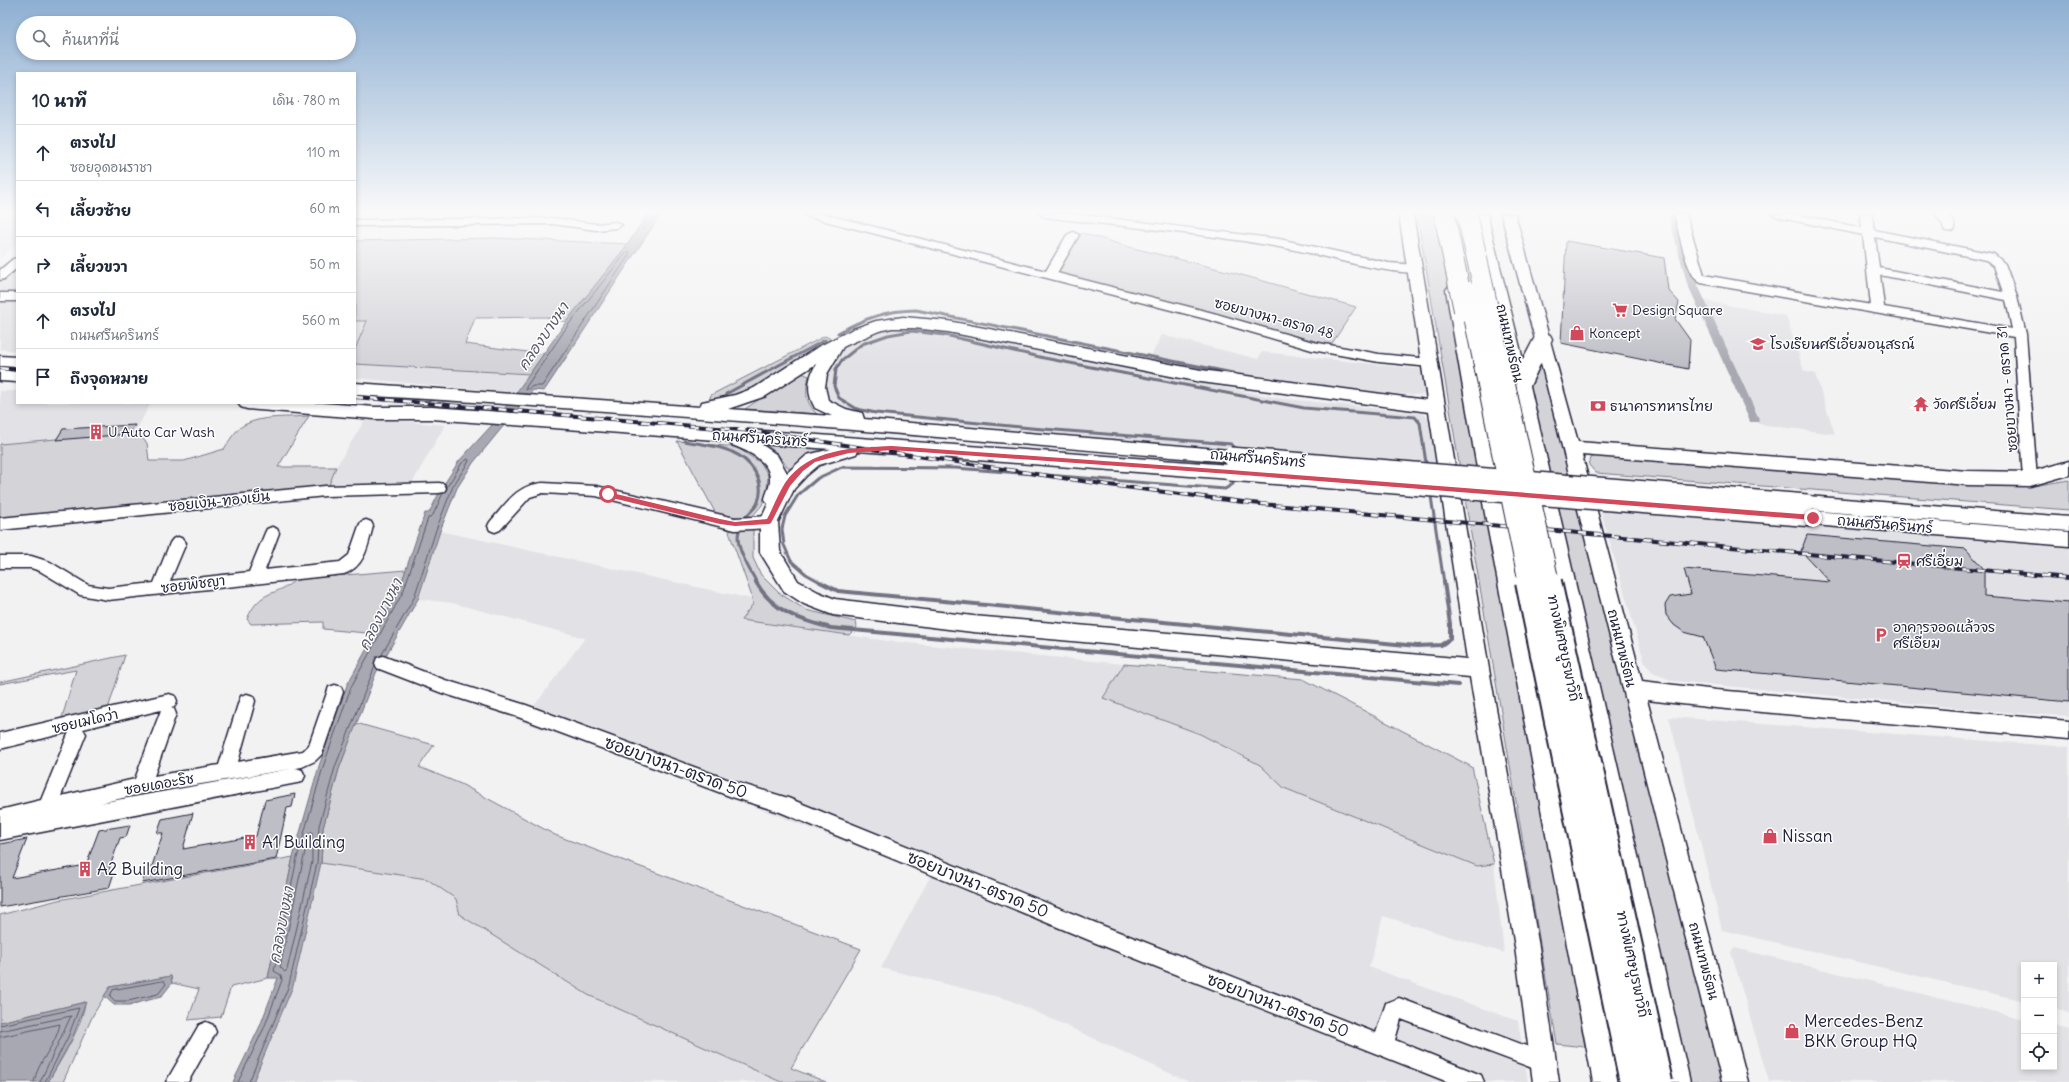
<!DOCTYPE html>
<html lang="th">
<head>
<meta charset="utf-8">
<style>
  body { margin:0; font-family:Delius,"Playpen Sans Thai",sans-serif; background:#f6f6f7; color:#1f2937 }
  .controls { position:absolute; right:12px; bottom:12px; display:grid; overflow:hidden; border-radius:0px; box-shadow:0 2px 6px #0003 }
  .controls button { width:36px; height:36px; display:grid; place-items:center; padding:0; border:0; border-bottom:1px solid #e0e1e3; background:#fff; color:#1f2937; font:20px sans-serif }
  .stop { position:absolute; width:12px; height:12px; margin:-9px; border:3px solid #d1495b; border-radius:50%; background:#fff }
  .stop.end { background:#d1495b; border-color:#fff; box-shadow:0 1px 4px #0008 }
  .list { margin:0; padding:0; list-style:none }
  h2 { display:flex; justify-content:space-between; align-items:center; height:52px; margin:0; padding:0 16px; font-size:17px }
  h2 small { font-size:13px; font-weight:400; color:#747a83 }
  .list li { display:grid; grid-template-columns:26px 1fr auto; gap:12px; align-items:center; box-sizing:border-box; height:56px; padding:0 16px; border-top:1px solid #e0e1e3 }
  .list b { display:block; font-size:15px; white-space:nowrap }
  .list p { margin:0; font-size:13px; white-space:nowrap; color:#747a83 }
  .list em { font-size:13px; font-style:normal; color:#747a83 }
  .icon { flex:none; width:22px; height:22px; fill:none; stroke:currentColor; stroke-width:2; stroke-linecap:round; stroke-linejoin:round }
  .map { position:relative; flex:none; width:2069px; height:1082px; overflow:hidden }
  .search { position:absolute; background:#fff; box-shadow:0 2px 6px #0003; left:16px; top:16px; width:340px; height:44px; display:flex; align-items:center; gap:10px; box-sizing:border-box; padding:0 14px; border-radius:22px; color:#747a83; font-size:15px }
  .panel { position:absolute; background:#fff; box-shadow:0 2px 6px #0003; left:16px; top:72px; width:340px; height:332px; border-radius:0px }
  .map>svg:first-child { display:block }
  .built { fill:#e2e2e6 }
  .green { fill:#d3d3d8; stroke:#7a7a8a }
  .water { fill:#a8a8b2; stroke:#727282 }
  .lines { fill:none; stroke-linecap:round; stroke-linejoin:round }
  .shore { stroke:#58586b; stroke-width:1 }
  .stream-far1 { stroke:#727282; stroke-width:3 }
  .stream { stroke:#727282; stroke-width:4 }
  .canal { fill:#a8a8b2; fill-rule:evenodd }
  .building { fill:#bebec6; stroke:#22223b }
  .minor-casing { stroke:#22223b; stroke-width:3 }
  .major-casing { stroke:#22223b; stroke-width:3 }
  .highway-casing { stroke:#22223b; stroke-width:3 }
  .minor { fill:#fff; fill-rule:evenodd }
  .major { fill:#fff; fill-rule:evenodd }
  .highway { fill:#fff; fill-rule:evenodd }
  .rail-casing { stroke:#22223b; stroke-width:4 }
  .rail { stroke:#fff; stroke-width:2.5; stroke-dasharray:8; stroke-linecap:butt }
  .major-bridge-casing { stroke:#22223b; stroke-width:20; stroke-linecap:butt }
  .highway-bridge-far1-casing { stroke:#22223b; stroke-width:22; stroke-linecap:butt }
  .highway-bridge-casing { stroke:#22223b; stroke-width:30; stroke-linecap:butt }
  .major-bridge { stroke:#fff; stroke-width:17 }
  .highway-bridge-far1 { stroke:#fff; stroke-width:20 }
  .highway-bridge { stroke:#fff; stroke-width:26 }
  .route { fill:#d1495b }
  .labels { text-anchor:middle; dominant-baseline:central; stroke-width:3; stroke-linejoin:round; paint-order:stroke }
  .poi-label { font-size:14px; fill:#22223b; stroke:#fff; text-anchor:start }
  .street-label { font-size:14px; fill:#22223b; stroke:#fff }
  .water-label { font-size:15px; font-style:italic; fill:#58586b; stroke:#fff }
  .near-street-label { font-size:17px; fill:#22223b; stroke:#fff }
  .near-poi-label { font-size:17px; fill:#22223b; stroke:#fff; text-anchor:start }
</style>
</head>
<body>
<div class="map">
<svg width="2069" height="1082" viewBox="0 0 2069 1082">
  <rect width="100%" height="100%" fill="#f2f2f3"/>
  <filter id="ink" filterUnits="userSpaceOnUse"><feTurbulence type="fractalNoise" baseFrequency=".025" numOctaves="2"/><feDisplacementMap in="SourceGraphic" scale="8" xChannelSelector="R" yChannelSelector="G"/><feConvolveMatrix kernelMatrix="1 2 1 2 8 2 1 2 1" color-interpolation-filters="sRGB"/></filter>
  <g filter="url(#ink)">
    <path class="built" d="M0 214H17V244L0 258Z
      M17 267V351L0 349V282Z
      M1701 300 1786 316 1804 371 1815 374 1835 434 1758 424Z
      M367 320 355 349V321Z
      M904 327 943 331 1278 398 1419 413 1425 415 1430 420 1442 480 1238 449 1024 431 868 414 841 407 830 399 825 387V375L834 360 846 346 882 331Z
      M1162 335 1258 359 1262 352 1428 370V390L1425 394 1415 395 1351 391 1178 368 1149 360Z
      M355 364 530 374 516 393 355 378Z
      M0 391H17V403H151L135 432 0 444Z
      M366 418 445 425 411 485 328 488 336 467Z
      M1600 508 2069 546V716L2015 713 1674 681 1655 674 1645 664Z
      M440 531 752 599 753 604 741 620 888 641 1124 664 1103 698 1200 734 1260 765 1284 788 1477 866 1494 864 1504 953 1383 916 1369 967 1518 1021 1528 1082H1189L1010 1000 881 968 931 875 633 760 522 722 585 638 452 603 418 599Z
      M1669 717 2069 747V1012L2054 1008V965H2024V1001L1722 930Z
      M321 863 427 879 456 899 460 915 588 995 781 1082H253L293 986Z
      M1735 948 2024 1019V1067H2054V1026L2069 1030V1082H1769L1731 952Z"/>
    <path class="green" d="M1417 214H1435L1521 680 1585 1047 1557 1044Z
      M1082 233 1129 247 1231 272 1356 307 1331 345 1059 274V267Z
      M495 238 628 244 566 322 546 317 475 318 465 344 544 354 530 374 355 364V349L367 321H355V241Z
      M825 336 835 341 743 395 709 400 711 395Z
      M1537 364 1542 365 1724 1082H1685L1526 394Z
      M799 372 809 376C805 392 805 402 817 414L745 409Z
      M309 416 278 467H336L328 488 0 521V444L135 432 147 443 149 461H184L224 449C229 441 235 430 244 425 262 415 289 418 309 416Z
      M677 441 736 447 761 463 768 475 767 490 762 505 750 519 716 514Z
      M770 443 823 448 822 452 789 469 776 452 766 445Z
      M1600 454 1940 482 2039 485 2069 480V510L1596 473 1589 465 1591 458Z
      M753 527V558L761 575 779 593 806 610 856 622 857 627 849 635 741 620 753 604 751 594 729 532 730 530Z
      M406 570 399 590 377 634 323 629V622L251 624 247 619C261 587 276 598 296 579Z
      M125 655 108 709 61 721 76 670 0 684V682Z
      M1124 664 1303 679 1472 767 1494 864 1477 866 1284 788 1260 765 1200 734 1103 698Z
      M356 723 434 745 419 767 461 784 555 835 861 949 791 1068 826 1082H781L588 995 460 915 456 899 427 879 321 863 323 828 339 769Z
      M293 857 268 978 231 987 221 1017 188 1020 199 989 172 983 171 976 110 987 93 1015 63 1082H48C60 1061 83 1026 85 1002L0 1022V915L58 900Z"/>
    <path class="water" d="M647 214H661L544 391 533 390 473 463 457 488 440 531 418 599 376 673 339 769 323 828 321 863 293 986 253 1082H233L260 1026 278 978H268L293 857 319 766 347 685 399 590 425 513H429L441 489 459 461 492 425 516 393 566 322 628 244Z
      M171 976 172 983 161 997 129 1005H114L104 996 110 987Z
      M86 1002 72 1039 48 1082H0V1022Z"/>
    <g class="lines">
      <path class="shore" d="M650 214 642 229 643 231 657 214
        M629 252V255L542 386H533L526 390V387L569 324 626 253Z
        M381 656 414 598 436 530 453 486 469 461 468 459 462 463 447 487
        M312 832V862L287 970 285 972 280 967 309 833Z
        M164 981 166 984 158 994 128 1001H115L110 996 113 990Z
        M0 1025 79 1008 68 1037 45 1082
        M0 1031 71 1016 40 1082
        M0 1037 60 1024C56 1046 38 1060 34 1082
        M238 1082 264 1028 282 980 281 975 274 971 297 858 323 767 351 687 403 592 428 518 433 515 443 493
        M249 1082 289 985 317 863 319 826 335 767 375 666"/>
      <path class="stream-far1" d="M838 333C863 319 887 310 916 310L1233 373
        M726 394 825 340
        M684 441C700 444 717 445 732 452 751 460 766 481 758 502 756 508 750 512 746 516
        M739 531C734 546 750 570 757 583
        M822 583 806 574 791 561 784 545 782 529 785 516 798 495 818 478 842 467 955 468 1225 489 1233 484 1235 450 1231 444 1031 428 876 413 857 409 839 398 834 386 836 369 842 360 862 344 888 335 911 331 945 335 1044 358 1304 408 1415 417 1420 423 1444 583"/>
      <path class="stream" d="M756 582C773 612 800 620 831 628L1458 685
        M820 582 838 591 1417 646 1441 645 1450 639V624L1444 582"/>
      <path class="canal" d="M1668 214H1678L1697 283 1759 419 1758 422H1750L1749 419 1687 283Z"/>
    </g>
    <path class="building" d="M1566 241 1664 258 1668 290 1679 302 1675 319 1690 340 1688 369 1561 343Z
      M135 425 129 434 56 440 63 429Z
      M1807 535 1966 549 1984 569V596L2069 603V702L1716 669 1703 637 1684 632 1674 625 1666 615 1665 605 1670 597 1691 594 1684 569 1830 582 1801 551Z
      M295 794 292 807 287 808 276 859 142 883 147 867 152 866 163 833H157L162 819 193 813 183 849 256 836 265 800Z
      M130 825 126 837 120 838 107 875 114 873 109 888 0 907V844L27 839 12 878 86 865 99 830Z"/>
    <g class="lines">
      <g class="minor-casing">
        <path id="minor" d="M804 214H824L1046 271 1067 235 1073 232 1079 235 1057 273 1213 313 1313 342 1379 354 1430 359 1435 360 1437 363 1435 366 1430 367 1379 362 1312 350 1206 319 806 216Z
          M1039 214H1075L1279 239 1389 263 1417 265 1423 269C1415 281 1330 258 1314 254 1227 235 1134 228 1045 217Z
          M1674 214H1686L1704 275 1871 305 1863 235 1777 217 1771 214H1795L1862 228 1860 214H1872L1874 230 1994 254 2005 264 2017 297 2026 334 2037 479 2035 483 2030 484 2025 483 2023 479 2014 337 1701 283C1686 277 1679 230 1674 214ZM1875 237 1986 260 1994 266 2003 292 1879 268ZM1880 275 2006 300 2012 329 1884 307Z
          M1935 214H1948L1953 220 1955 229 1953 231H1945L1941 221Z
          M553 218 596 224 616 222 622 225 616 228 596 230 553 224 355 226V220Z
          M17 258V268L4 279 0 280V270L13 259Z
          M0 293H17V301H0Z
          M439 483 444 484 446 488 444 492 439 493 325 496 0 530V518L325 486Z
          M543 483 596 486 735 518 769 516 774 518 776 522 774 526 769 528 735 530 596 496 543 493 530 497 500 530 495 532 490 530 488 526 490 522C507 503 516 485 543 483Z
          M366 520 371 522 373 526C368 545 365 567 344 574L108 600 80 595 40 571 31 568H0V556H31L50 562 88 585 108 588 154 583 170 543 173 539 178 537 183 539 186 543 170 581 249 572 265 533 267 529 272 527 277 529 279 533 265 570 340 562 349 555 359 526 361 522Z
          M383 656 445 680 526 705 732 781 788 798 1096 923 1376 1033 1386 1003 1399 998 1550 1055 1553 1062 1550 1069 1543 1072 1401 1019 1395 1040 1481 1075 1484 1082H1448L1096 943 780 812 732 797 518 717 442 693 377 668 375 663 377 658Z
          M335 685 341 687 343 692 322 754 315 761 302 767 141 794 100 803 296 768 302 770 305 776 302 782 0 840V810L41 800 69 732 0 749V733L169 694 175 696 177 701 175 706 171 708 174 709 176 714 154 776 219 765 239 701 241 696 247 694 253 696 255 701 238 762 303 751 309 745 329 687ZM161 710 135 779 61 796 86 734 83 729Z
          M206 1022 213 1025 216 1032 188 1082H166L199 1025Z"/>
      </g>
      <g class="major-casing">
        <path id="major" d="M1399 214H1413L1489 669 1539 947 1559 1082H1533L1515 947 1470 677 973 632 833 615 804 604 784 591 763 557 760 552V522L768 504 765 499C766 493 770 487 770 481 771 461 748 451 732 445L729 441 432 419H375L247 409 241 407 238 403H323L375 407H432L1230 465 1236 467 1239 472 1236 477 1230 479 858 451 856 454 819 465 807 475 794 489 778 522 780 551 798 581 818 592 835 599 973 616 1467 659 1429 412 1201 382 948 332 914 328H892L879 331 847 345 843 347 827 374 825 387 828 400 846 409 862 413 864 419 1230 450 1236 451 1239 456 1236 461 1230 462C939 437 647 411 355 395V383L700 407 702 402 735 395 754 388 818 347 853 329 876 321 903 317 948 321 1201 370 1427 400ZM816 364C808 378 806 393 815 408L832 416 728 409 766 396ZM761 444 831 449 807 455 787 473 777 455Z
          M1501 214H1515L1578 442 1968 471 2030 472 2069 461V475L2030 486 1968 485 1582 455 1642 681 1716 690 2069 721V739L1716 708 1647 700 1748 1082H1722L1535 339Z
          M0 356 17 357V367L0 366Z
          M0 369 17 370V382L0 381Z
          M1807 496 2069 517V531L1807 510 1800 508 1798 503 1800 498Z
          M1813 511 2069 532V546L1813 525 1806 523 1804 518 1806 513Z"/>
      </g>
      <g class="highway-casing">
        <path id="highway" d="M1471 214H1487L1523 360 1536 335 1543 333 1550 335 1552 339 1530 386 1690 1082H1660L1510 386Z
          M1455 284 1461 286 1464 290 1507 514 1623 1082H1593L1485 514 1446 290 1449 286Z"/>
      </g>
      <use href="#minor" class="minor"/>
      <use href="#major" class="major"/>
      <use href="#highway" class="highway"/>
      <g class="rail-casing">
        <path id="rail" d="M0 368 17 370
          M355 397 752 431 1109 485 1251 503 2069 578"/>
      </g>
      <use href="#rail" class="rail"/>
      <g class="major-bridge-casing">
        <path id="major-bridge" d="M1230 456 1807 503
          M1230 472 1813 518"/>
      </g>
      <g class="highway-bridge-far1-casing">
        <path id="highway-bridge-far1" d="M1444 214 1464 310
          M1467 214 1549 583
          M1469 292 1529 583"/>
      </g>
      <g class="highway-bridge-casing">
        <path id="highway-bridge" d="M1529 582 1633 1082
          M1548 582 1659 1082"/>
      </g>
      <use href="#major-bridge" class="major-bridge"/>
      <use href="#highway-bridge-far1" class="highway-bridge-far1"/>
      <use href="#highway-bridge" class="highway-bridge"/>
    </g>
  </g>
  <linearGradient id="sky" x2="0" y2="1"><stop stop-color="#8eafd2"/><stop offset="0.58" stop-color="#f9f9fa"/><stop offset="1" stop-color="#f9f9fa" stop-opacity="0"/></linearGradient>
  <rect width="2069" height="366" fill="url(#sky)"/>
  <path class="route" d="M892 446 1230 470 1813 515 1816 518 1813 520 1230 474 892 450 849 453 815 462 803 471 790 486 771 523 769 524 735 526 720 524 608 497 605 494 608 492 720 519 735 522 767 519C773 508 778 494 785 483 809 448 853 448 892 446Z"/>
  <defs>
    <g id="supermarket-bare" transform="scale(1.2)"><path d="M-6-5.5h2.5l.6 2H6L4.5 2H-2.5L-4.4-4H-6ZM-1.5 3.2a1.3 1.3 0 1 0 .1 0ZM3 3.2a1.3 1.3 0 1 0 .1 0Z" fill="#d1495b" stroke="#fff" stroke-width="2.5" paint-order="stroke"/></g>
    <g id="shop-bare" transform="scale(1.2)"><path d="M-5-2.5h2.3a2.7 3.5 0 0 1 5.4 0H5L5.5 6h-11ZM-1.5-2.5h3a1.5 2.3 0 0 0-3 0Z" fill="#d1495b" stroke="#fff" stroke-width="2.5" paint-order="stroke"/></g>
    <g id="school-bare" transform="scale(1.2)"><path d="M0-5L7-2L0 1L-7-2ZM-4 1L0 2.5L4 1V4Q0 6-4 4Z" fill="#d1495b" stroke="#fff" stroke-width="2.5" paint-order="stroke"/></g>
    <g id="temple-bare" transform="scale(1.2)"><path d="M0-6L5-2H3V0L6.5 2.5H4V6H1.5V3h-3V6H-4V2.5H-6.5L-3 0V-2H-5Z" fill="#d1495b" stroke="#fff" stroke-width="2.5" paint-order="stroke"/></g>
    <g id="bank-bare" transform="scale(1.2)"><path d="M-6-4H6V4H-6ZM0-2.3a2.3 2.3 0 1 0 0 4.6a2.3 2.3 0 1 0 0-4.6Z" fill="#d1495b" stroke="#fff" stroke-width="2.5" paint-order="stroke"/></g>
    <g id="building-bare" transform="scale(1.2)"><path d="M-4-6H4V6H1V3H-1V6H-4ZM-2.5-4.3h1.7v1.8h-1.7ZM.8-4.3h1.7v1.8H.8ZM-2.5-1h1.7V.8h-1.7ZM.8-1h1.7V.8H.8Z" fill="#d1495b" stroke="#fff" stroke-width="2.5" paint-order="stroke"/></g>
    <g id="station-bare" transform="scale(1.2)"><path d="M-3-6H3Q5-6 5-4V2Q5 4 3 4L4.5 6H3L1.5 4h-3L-3 6H-4.5L-3 4Q-5 4-5 2V-4Q-5-6-3-6ZM-3.5-4v3h7v-3ZM-3.5 1v1.5H-2V1ZM2 1v1.5H3.5V1Z" fill="#d1495b" stroke="#fff" stroke-width="2.5" paint-order="stroke"/></g>
    <g id="parking-bare" transform="scale(1.2)"><path d="M-3.5-5.5H1a3.5 3.5 0 0 1 0 7H-1V5.5H-3.5ZM-1-3.4V-.6H.8a1.4 1.4 0 0 0 0-2.8Z" fill="#d1495b" stroke="#fff" stroke-width="2.5" paint-order="stroke"/></g>
  </defs>
  <g fill-rule="evenodd">
    <use href="#supermarket-bare" x="1620" y="310"/>
    <use href="#shop-bare" x="1577" y="333"/>
    <use href="#school-bare" x="1758" y="344"/>
    <use href="#temple-bare" x="1921" y="404"/>
    <use href="#bank-bare" x="1598" y="406"/>
    <use href="#building-bare" x="96" y="432"/>
    <use href="#station-bare" x="1904" y="561"/>
    <use href="#parking-bare" x="1881" y="635"/>
    <use href="#shop-bare" x="1770" y="836"/>
    <use href="#building-bare" x="250" y="842"/>
    <use href="#building-bare" x="85" y="869"/>
    <use href="#shop-bare" x="1792" y="1031"/>
  </g>
  <g class="labels">
    <g class="poi-label">
      <text x="1632" y="310">Design Square</text>
      <text x="1589" y="333">Koncept</text>
      <text x="1770" y="344">โรงเรียนศรีเอี่ยมอนุสรณ์</text>
      <text x="1933" y="404">วัดศรีเอี่ยม</text>
      <text x="1610" y="406">ธนาคารทหารไทย</text>
      <text x="108" y="432">U Auto Car Wash</text>
      <text x="1916" y="561">ศรีเอี่ยม</text>
      <text x="1893" y="627">อาคารจอดแล้วจร<tspan x="1893" dy="16">ศรีเอี่ยม</tspan></text>
    </g>
    <g class="street-label">
      <text transform="translate(1274 318) rotate(15)">ซอยบางนา-ตราด 48</text>
      <text transform="translate(1510 343) rotate(77)">ถนนเทพรัตน</text>
      <text transform="translate(2007 389) rotate(-95)">ซอยบางนา - ตราด 31</text>
      <text transform="translate(760 438) rotate(4)">ถนนศรีนครินทร์</text>
      <text transform="translate(1258 458) rotate(5)">ถนนศรีนครินทร์</text>
      <text transform="translate(219 501) rotate(-6)">ซอยเงิน-ทองเย็น</text>
      <text transform="translate(1885 524) rotate(5)">ถนนศรีนครินทร์</text>
      <text transform="translate(193 584) rotate(-7)">ซอยพิชญา</text>
      <text transform="translate(1564 648) rotate(78)">ทางพิเศษบูรพาวิถี</text>
      <text transform="translate(1622 648) rotate(76)">ถนนเทพรัตน</text>
      <text transform="translate(85 721) rotate(-13)">ซอยเมโดว่า</text>
      <text transform="translate(159 784) rotate(-10)">ซอยเดอะริช</text>
      <text transform="translate(1704 961) rotate(75)">ถนนเทพรัตน</text>
      <text transform="translate(1633 964) rotate(78)">ทางพิเศษบูรพาวิถี</text>
    </g>
    <g class="water-label">
      <text transform="translate(543 336) rotate(-56)">คลองบางนา</text>
      <text transform="translate(380 614) rotate(-63)">คลองบางนา</text>
      <text transform="translate(281 925) rotate(-79)">คลองบางนา</text>
    </g>
    <g class="near-street-label">
      <text transform="translate(676 767) rotate(20)">ซอยบางนา-ตราด 50</text>
      <text transform="translate(978 884) rotate(22)">ซอยบางนา-ตราด 50</text>
      <text transform="translate(1278 1005) rotate(21)">ซอยบางนา-ตราด 50</text>
    </g>
    <g class="near-poi-label">
      <text x="1782" y="836">Nissan</text>
      <text x="262" y="842">A1 Building</text>
      <text x="97" y="869">A2 Building</text>
      <text x="1804" y="1021">Mercedes-Benz<tspan x="1804" dy="20">BKK Group HQ</tspan></text>
    </g>
  </g>
</svg>
<div class="controls">
<button>+</button>
<button>−</button>
<button><svg class="icon" aria-label="locate" viewBox="0 0 24 24"><circle cx="12" cy="12" r="6"/><path d="M12 2v4M12 18v4M2 12h4M18 12h4"/></svg></button>
</div>
<div class="stop" style="left:608px;top:494px"></div>
<div class="stop end" style="left:1813px;top:518px"></div>
<div class="search"><svg class="icon" aria-label="search" viewBox="0 0 24 24"><circle cx="10" cy="10" r="6"/><path d="M15 15l6 6"/></svg>ค้นหาที่นี่</div>
<section class="panel">
<h2>10 นาที<small>เดิน · 780 m</small></h2>
<ul class="list">
<li><svg class="icon" aria-label="ahead" viewBox="0 0 24 24"><path d="M12 20V5M6 11l6-6 6 6"/></svg><div><b>ตรงไป</b><p>ซอยอุดอนราชา</p></div><em>110 m</em></li>
<li><svg class="icon" aria-label="left" viewBox="0 0 24 24"><path d="M17 20v-9H6M10 6l-5 5 5 5"/></svg><div><b>เลี้ยวซ้าย</b></div><em>60 m</em></li>
<li><svg class="icon" aria-label="right" viewBox="0 0 24 24"><path d="M7 20v-9h11M14 6l5 5-5 5"/></svg><div><b>เลี้ยวขวา</b></div><em>50 m</em></li>
<li><svg class="icon" aria-label="ahead" viewBox="0 0 24 24"><path d="M12 20V5M6 11l6-6 6 6"/></svg><div><b>ตรงไป</b><p>ถนนศรีนครินทร์</p></div><em>560 m</em></li>
<li><svg class="icon" aria-label="arrive" viewBox="0 0 24 24"><path d="M6 21V4h12l-3 4 3 4H6"/></svg><div><b>ถึงจุดหมาย</b></div></li>
</ul>
</section>
</div>
</body>
</html>
